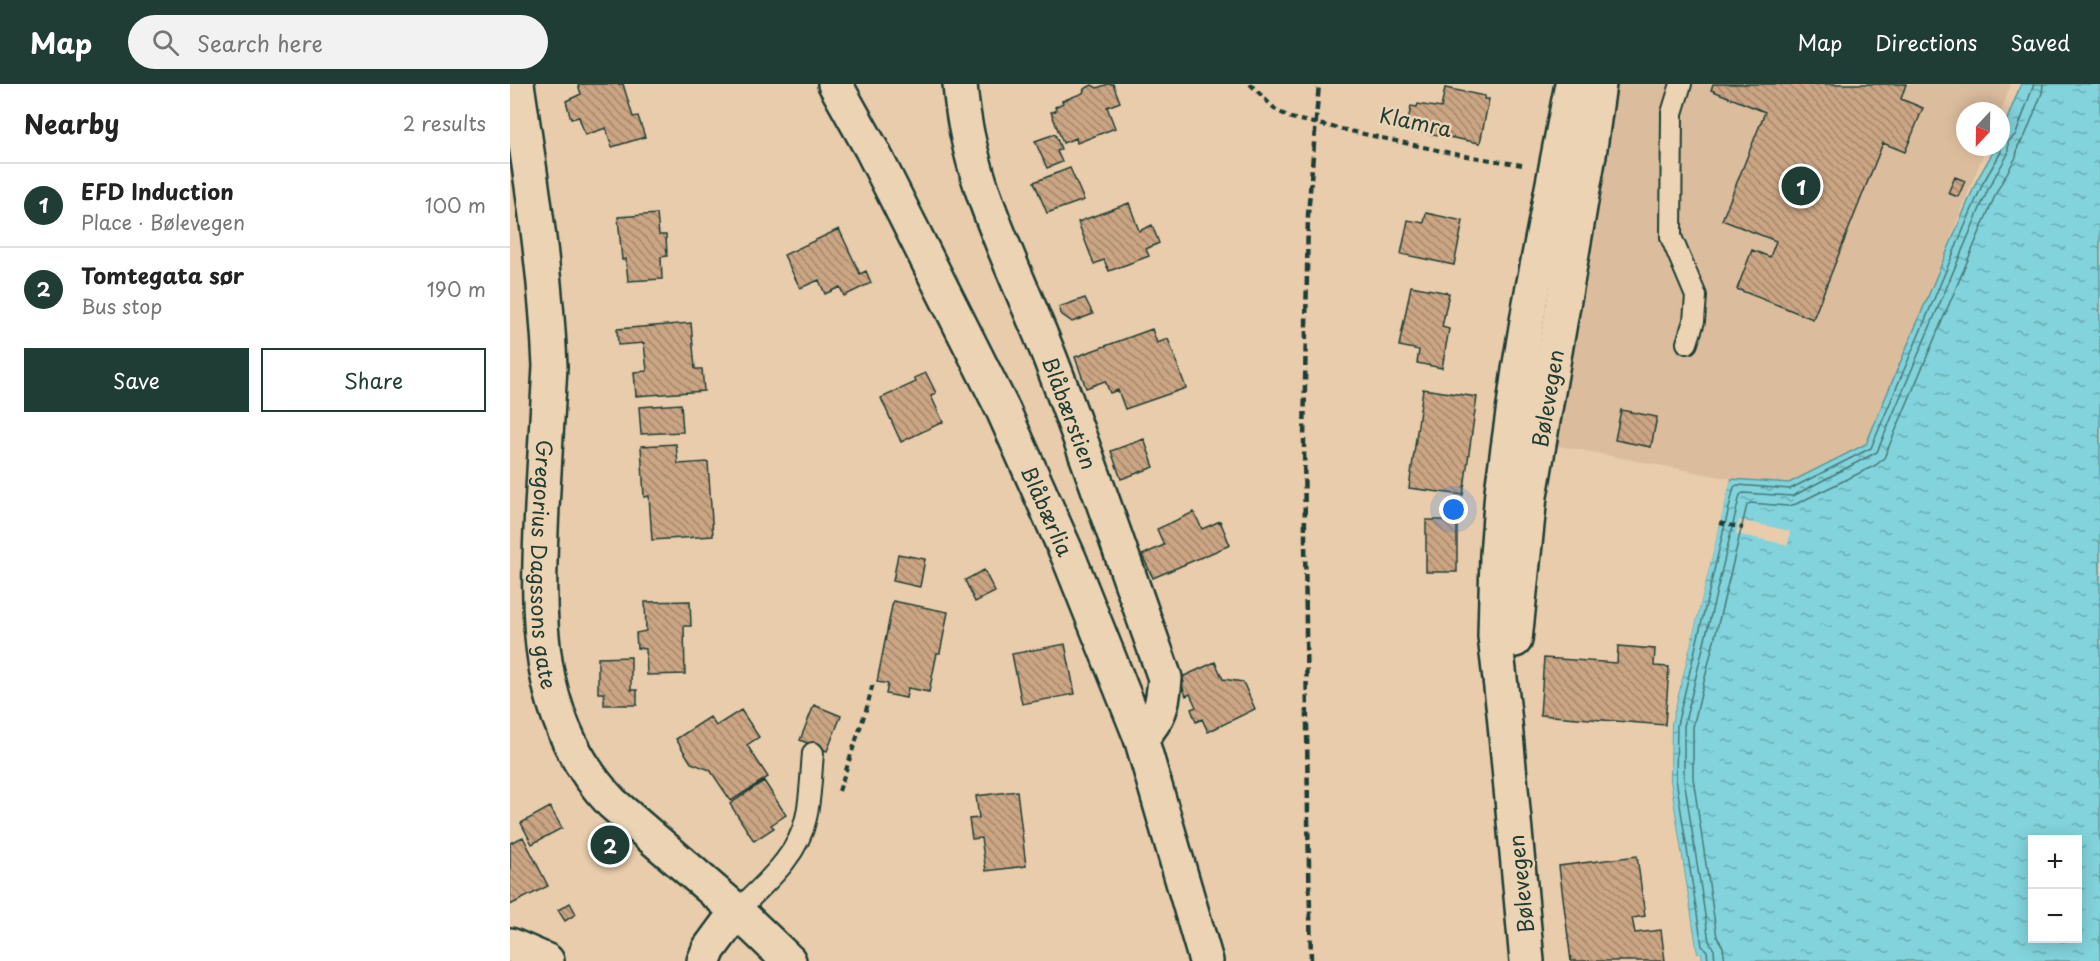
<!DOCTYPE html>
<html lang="en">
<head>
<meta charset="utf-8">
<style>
  body { margin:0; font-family:"Playpen Sans",sans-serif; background:#f2f2f2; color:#222 }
  .controls { position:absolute; right:18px; bottom:18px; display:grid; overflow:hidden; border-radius:0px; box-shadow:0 3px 15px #0003 }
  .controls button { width:54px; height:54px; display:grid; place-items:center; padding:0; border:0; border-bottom:2px solid #e0e0e0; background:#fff; color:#222; font:30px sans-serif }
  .compass { position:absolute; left:1446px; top:18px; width:54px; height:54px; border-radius:50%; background:#fff; box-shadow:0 3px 15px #0003; rotate:202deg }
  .you { position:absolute; left:944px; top:426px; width:21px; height:21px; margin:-15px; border:4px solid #fff; border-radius:50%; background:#1a73e8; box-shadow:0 0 0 9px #1a73e833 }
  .badge { display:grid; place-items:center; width:39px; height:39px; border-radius:50%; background:#1f3d34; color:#fff; font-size:20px; font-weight:700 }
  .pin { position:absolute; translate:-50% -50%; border:3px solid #fff; box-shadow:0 2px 6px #0006 }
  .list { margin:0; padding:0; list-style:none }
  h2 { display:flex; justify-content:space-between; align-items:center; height:78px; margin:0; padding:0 24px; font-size:26px }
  h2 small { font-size:20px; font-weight:400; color:#767676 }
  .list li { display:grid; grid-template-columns:39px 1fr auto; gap:18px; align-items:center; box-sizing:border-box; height:84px; padding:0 24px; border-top:2px solid #e0e0e0 }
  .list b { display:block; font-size:22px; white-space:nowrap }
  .list p { margin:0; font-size:20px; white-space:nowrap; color:#767676 }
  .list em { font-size:20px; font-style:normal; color:#767676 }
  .actions { display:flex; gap:12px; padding:18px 24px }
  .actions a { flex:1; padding:14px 0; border:2px solid #1f3d34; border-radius:0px; text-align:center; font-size:21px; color:#1f3d34 }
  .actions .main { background:#1f3d34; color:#fff }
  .icon { flex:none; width:33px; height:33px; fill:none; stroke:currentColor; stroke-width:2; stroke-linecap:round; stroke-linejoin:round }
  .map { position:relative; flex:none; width:1590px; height:877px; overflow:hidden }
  header { display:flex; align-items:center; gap:36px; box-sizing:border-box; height:84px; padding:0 30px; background:#1f3d34; color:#fff }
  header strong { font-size:28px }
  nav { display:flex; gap:33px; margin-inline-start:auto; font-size:21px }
  .search { width:420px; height:54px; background:#f2f2f2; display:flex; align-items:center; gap:15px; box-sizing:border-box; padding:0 21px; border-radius:33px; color:#767676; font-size:22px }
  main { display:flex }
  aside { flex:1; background:#fff }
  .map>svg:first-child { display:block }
  .built { fill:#dbbd9e }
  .water { fill:url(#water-ripples); stroke:#5a9799; stroke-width:1.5; fill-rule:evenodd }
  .pier { fill:#e8ccac }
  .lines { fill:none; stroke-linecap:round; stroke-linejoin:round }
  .shore { stroke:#477977; stroke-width:1.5 }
  .building { fill:url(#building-back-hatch); stroke:#1f3d34; stroke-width:1.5 }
  .lane-casing { stroke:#1f3d34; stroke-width:24 }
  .street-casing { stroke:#1f3d34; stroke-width:38 }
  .secondary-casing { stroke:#1f3d34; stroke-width:38 }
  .primary-casing { stroke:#1f3d34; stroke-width:38 }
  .path { stroke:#1f3d34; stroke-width:4; stroke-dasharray:6 4.5; stroke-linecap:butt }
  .lane { stroke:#ecd3b4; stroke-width:20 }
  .street { stroke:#ecd3b4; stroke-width:33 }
  .secondary { stroke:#ecd3b4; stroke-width:33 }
  .primary { stroke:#ecd3b4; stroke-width:33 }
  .rail { stroke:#1f3d34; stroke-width:4.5; stroke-dasharray:9 4.5; stroke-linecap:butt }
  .labels { text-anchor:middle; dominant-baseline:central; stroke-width:5; stroke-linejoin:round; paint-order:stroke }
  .street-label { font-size:21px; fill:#1f3d34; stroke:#ecd3b4 }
</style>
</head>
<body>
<header>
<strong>Map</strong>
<div class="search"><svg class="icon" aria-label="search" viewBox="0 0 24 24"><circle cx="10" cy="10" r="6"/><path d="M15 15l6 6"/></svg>Search here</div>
<nav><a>Map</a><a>Directions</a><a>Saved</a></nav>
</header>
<main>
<aside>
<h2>Nearby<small>2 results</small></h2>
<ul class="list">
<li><span class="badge">1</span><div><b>EFD Induction</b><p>Place · Bølevegen</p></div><em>100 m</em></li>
<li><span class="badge">2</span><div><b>Tomtegata sør</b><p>Bus stop</p></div><em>190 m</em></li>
</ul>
<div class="actions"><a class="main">Save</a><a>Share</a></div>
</aside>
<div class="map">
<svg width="1590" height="877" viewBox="0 0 1590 877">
  <defs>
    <pattern id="water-ripples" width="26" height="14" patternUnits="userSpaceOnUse" patternTransform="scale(1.5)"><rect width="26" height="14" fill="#82d3dc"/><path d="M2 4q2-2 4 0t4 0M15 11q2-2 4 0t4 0" fill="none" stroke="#6aacb3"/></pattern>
    <pattern id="building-back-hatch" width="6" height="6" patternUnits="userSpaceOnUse" patternTransform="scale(1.5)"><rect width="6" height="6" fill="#cba584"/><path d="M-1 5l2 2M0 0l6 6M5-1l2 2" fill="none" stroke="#a4886d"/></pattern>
  </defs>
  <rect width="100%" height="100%" fill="#e8ccac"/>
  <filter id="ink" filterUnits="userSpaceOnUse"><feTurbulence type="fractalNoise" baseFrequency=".0167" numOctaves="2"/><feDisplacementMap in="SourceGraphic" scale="12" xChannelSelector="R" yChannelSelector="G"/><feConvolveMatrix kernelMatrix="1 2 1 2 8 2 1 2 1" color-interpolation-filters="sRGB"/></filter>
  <g filter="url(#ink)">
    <path class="built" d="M1104 0H1501L1491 27H1455V63H1476L1414 223 1356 360 1279 399 1221 395 1039 360Z"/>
    <path class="water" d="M1511 0H1590V877H1192L1191 869H1187L1160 696 1161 640 1219 400 1221 395 1279 399 1356 360 1467 96 1486 63H1491V51ZM1522 756H1568V854H1522Z"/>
    <path class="pier" d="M1218 394 1221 395 1161 640 1160 696 1187 869 1191 868 1192 877H1189V872L1184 870 1157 696 1158 640Z
      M1229 436 1280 447 1278 461 1226 450Z"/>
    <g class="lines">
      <path class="shore" d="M1198 877 1197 867 1192 862 1166 695 1167 641 1224 403 1227 401 1280 405 1361 364 1473 99 1491 68V62
        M1205 877 1204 866 1199 857 1174 695V642L1230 411 1233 409 1283 412 1367 368 1479 103 1498 70V58L1506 50 1524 0
        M1215 877 1213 863 1207 853 1183 694V643L1237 421 1240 419 1278 422 1286 420 1366 381 1374 374 1487 107 1506 73 1508 62 1515 52 1532 9 1533 0"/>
    </g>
    <path class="building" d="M68 0H113L123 33 128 32 135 53 102 63 96 44 75 51 69 33 61 35 56 17 71 10Z
      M598 0H603L610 18 597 23 605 44 567 59 566 54 553 59 541 28 546 27 545 23 553 19 552 17 573 9 574 5 582 1 587 4Z
      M1203 0H1396L1391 15 1413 24 1395 68 1373 59 1303 235 1227 205 1242 166 1260 173 1266 157 1212 136 1255 28 1201 6Z
      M935 4 975 12 974 15H979L970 59 902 46 903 43 897 42 901 22 907 23 908 20 931 24Z
      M545 50 551 65 547 67 552 78 537 84 525 57Z
      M560 84 574 116 537 129 524 98Z
      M1445 93 1455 97 1448 113 1438 109Z
      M619 119 629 147 642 141 649 159 636 165 639 172 599 187 594 176 584 180 568 138Z
      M916 129 953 137 944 181 891 170 898 136 914 139Z
      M147 130 149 151H156L157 172 151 173 152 195 118 197 116 175 112 176 108 133Z
      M329 145 350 190 356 187 361 199 334 212 330 203 315 210 309 196 290 204 274 171Z
      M901 202 939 209 932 243 939 245 932 284 907 279 909 266 889 262Z
      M575 214 583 230 562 238 551 230 549 223Z
      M181 239 185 285H192L194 307 126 312 124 288 137 287 134 259 108 261 107 245Z
      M642 245 647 259 658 255 676 304 615 325 608 306 600 309 595 297 576 304 565 273Z
      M416 289 426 309 421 312 433 338 391 358 371 314 406 298 404 294Z
      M913 305 967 313 953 411 899 404Z
      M171 320 173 348 131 350 129 323Z
      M1111 326 1147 333 1141 363 1105 356Z
      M634 355 644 383 611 395 601 367Z
      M166 360 168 380 198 378 203 452 142 456 139 412 134 413 131 362Z
      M684 428 692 445 710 437 720 461 643 494 632 471 654 461 647 445Z
      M916 436H947V488H916Z
      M388 470 415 475 410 503 383 497Z
      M474 486 485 508 465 518 455 496Z
      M180 517 181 542H174L175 590 137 591 136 565 127 564 126 549 136 547 135 518Z
      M383 517 438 528 430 569H427L419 608 398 604 396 614 376 610 378 600 367 598Z
      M555 560 565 610 512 620 502 570Z
      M1108 562 1145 565 1144 582 1159 583 1155 641 1030 631 1034 574 1107 579Z
      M121 573V606H127V621H94V609H88V574Z
      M705 578 713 595 733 598 745 625 698 648 692 635 686 638 681 625 686 623 680 610 676 612 671 599 674 598 672 593Z
      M304 621 331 632 317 667 290 656Z
      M231 626 249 653 237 661 258 693 221 717 200 686 181 679 166 655 200 633 206 642Z
      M254 697 276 731 261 741 264 744 244 757 220 720Z
      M507 707 516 782 476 787 471 754 462 755 459 735 469 734 466 712Z
      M40 723 52 744 22 760 11 739Z
      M13 753 38 802 0 821V759Z
      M1127 772 1135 832 1122 834 1125 849 1151 846 1155 877H1061L1049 782Z
      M60 819 66 830 55 837 48 826Z"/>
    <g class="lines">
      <g class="lane-casing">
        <path id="lane" d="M1171 0 1162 29 1161 153 1186 212 1184 237 1177 259
          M227 827C254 800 288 773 296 734 301 713 301 690 303 669"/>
      </g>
      <g class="street-casing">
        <g id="street">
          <path id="s1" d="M450 0C457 98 505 184 540 274 581 380 617 487 655 594 653 622 650 633 631 654"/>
        </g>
      </g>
      <g class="secondary-casing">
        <g id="secondary">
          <path id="s2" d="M7 0C21 94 36 187 40 282 37 329 35 376 32 423 27 531 23 636 102 719L227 827 279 877"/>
          <path id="s3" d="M325 0 362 66 493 326 559 474 631 654 696 877"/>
          <path d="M0 861 37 877"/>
          <path d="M194 877 199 865 227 827"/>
        </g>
      </g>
      <g class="primary-casing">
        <g id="primary">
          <path id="s4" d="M1005 556 1020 412 1079 71 1089 0"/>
          <path d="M1017 877 994 629 985 552 987 471 992 407 1009 286 1020 219 1062 0"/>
        </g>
      </g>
      <path class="path" d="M740 0 766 26 781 34 950 71 1012 81
        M1209 439 1233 444
        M329 707 357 623 363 599"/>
      <use href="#lane" class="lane"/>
      <use href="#street" class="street"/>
      <use href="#secondary" class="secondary"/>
      <use href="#primary" class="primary"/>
      <path class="rail" d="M801 877 798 734 794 357 798 131 809 0"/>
    </g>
  </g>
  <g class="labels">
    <g class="street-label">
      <text transform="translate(906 37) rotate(12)">Klamra</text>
      <text stroke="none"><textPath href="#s4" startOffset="244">Bølevegen</textPath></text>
      <text stroke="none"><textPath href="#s1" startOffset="348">Blåbærstien</textPath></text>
      <text stroke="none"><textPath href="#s3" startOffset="477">Blåbærlia</textPath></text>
      <text stroke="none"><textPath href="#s2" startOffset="483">Gregorius Dagssons gate</textPath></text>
      <text transform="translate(1010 800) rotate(-96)">Bølevegen</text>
    </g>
  </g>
</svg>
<div class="controls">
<button>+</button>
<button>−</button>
</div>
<svg class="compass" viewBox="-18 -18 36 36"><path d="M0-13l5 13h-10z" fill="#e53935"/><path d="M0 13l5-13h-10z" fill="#767676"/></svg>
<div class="you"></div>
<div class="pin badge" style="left:1291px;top:102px">1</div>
<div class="pin badge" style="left:100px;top:761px">2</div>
</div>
</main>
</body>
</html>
